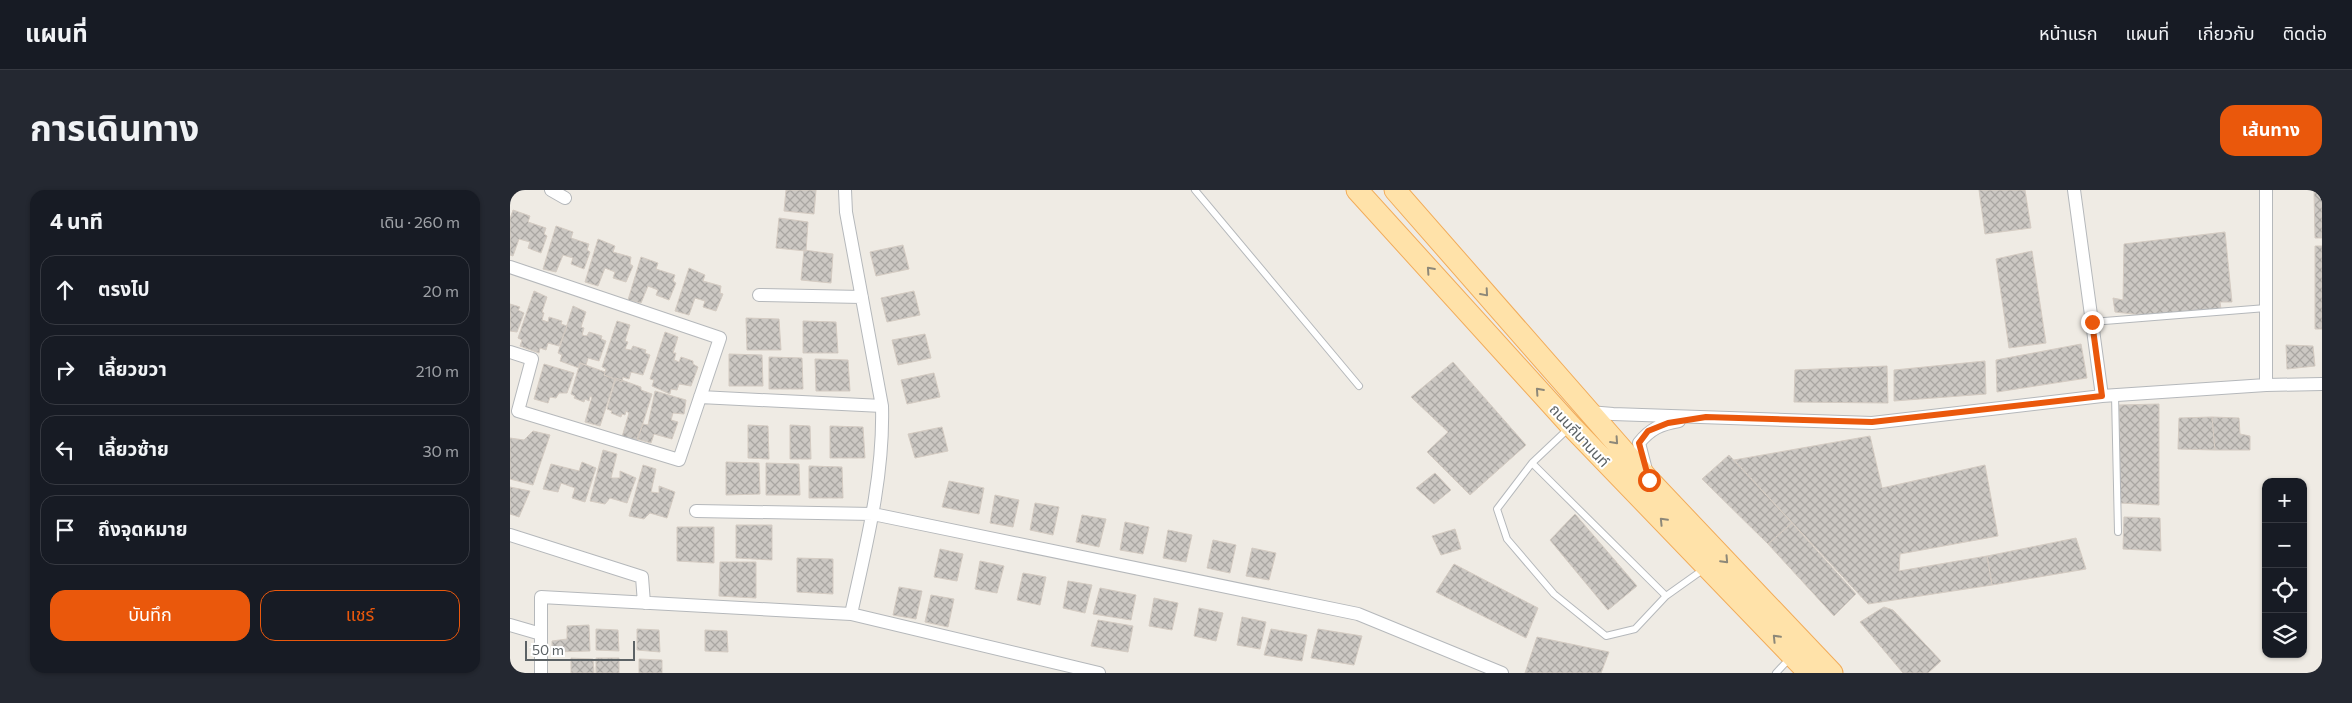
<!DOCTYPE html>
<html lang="th">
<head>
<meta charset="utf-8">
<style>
  body { margin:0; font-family:Commissioner,"Noto Sans Thai",sans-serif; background:#242831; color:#f1f3f6 }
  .controls { position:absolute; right:15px; bottom:15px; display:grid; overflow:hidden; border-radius:10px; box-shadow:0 1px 4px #0004 }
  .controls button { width:45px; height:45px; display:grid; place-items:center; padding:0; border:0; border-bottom:1px solid #363941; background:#171b24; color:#f1f3f6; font:25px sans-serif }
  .scale { position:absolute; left:15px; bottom:12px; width:110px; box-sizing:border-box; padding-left:5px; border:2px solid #5c6265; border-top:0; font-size:14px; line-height:18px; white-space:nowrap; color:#5c6265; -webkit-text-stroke:4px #fff; paint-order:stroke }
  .stop { position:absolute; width:15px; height:15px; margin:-11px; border:4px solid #ea580c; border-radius:50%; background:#fff }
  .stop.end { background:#ea580c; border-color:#fff; box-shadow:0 1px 5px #0008 }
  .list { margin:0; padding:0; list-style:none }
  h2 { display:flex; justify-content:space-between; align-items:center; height:65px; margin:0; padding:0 20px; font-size:21px }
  h2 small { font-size:16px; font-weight:400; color:#9ea1a6 }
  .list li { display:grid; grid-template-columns:32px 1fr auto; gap:15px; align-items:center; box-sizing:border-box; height:70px; margin:0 10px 10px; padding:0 10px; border:1px solid #363941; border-radius:15px }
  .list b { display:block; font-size:19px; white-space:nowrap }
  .list em { font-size:16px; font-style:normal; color:#9ea1a6 }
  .actions { display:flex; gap:10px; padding:15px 20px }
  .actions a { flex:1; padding:11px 0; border:1px solid #ea580c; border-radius:15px; text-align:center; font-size:18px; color:#ea580c }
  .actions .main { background:#ea580c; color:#fff }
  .icon { flex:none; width:28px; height:28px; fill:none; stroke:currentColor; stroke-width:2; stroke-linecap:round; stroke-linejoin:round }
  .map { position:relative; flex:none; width:1812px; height:483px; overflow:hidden; border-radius:15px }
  header { display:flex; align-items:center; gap:30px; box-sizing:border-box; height:70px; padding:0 25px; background:#171b24; border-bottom:1px solid #363941 }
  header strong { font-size:24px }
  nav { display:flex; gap:28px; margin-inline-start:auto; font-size:18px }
  .intro { display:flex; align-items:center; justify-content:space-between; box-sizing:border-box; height:120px; padding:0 30px }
  h1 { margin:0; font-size:35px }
  .button { padding:12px 22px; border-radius:15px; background:#ea580c; color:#fff; font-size:18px; font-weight:700 }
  main { display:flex; gap:30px; padding:0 30px }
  aside { flex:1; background:#171b24; border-radius:15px; box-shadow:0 1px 4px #0004 }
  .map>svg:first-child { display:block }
  .building { fill:url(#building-cross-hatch); stroke:#d4cbc2 }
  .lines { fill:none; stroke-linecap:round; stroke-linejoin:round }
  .service-casing { stroke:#b5b8bb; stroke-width:8 }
  .minor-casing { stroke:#b5b8bb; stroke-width:14 }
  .primary-casing { stroke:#f2ac5a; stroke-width:23 }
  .service { stroke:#fff; stroke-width:6 }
  .minor { stroke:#fff; stroke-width:12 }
  .primary { stroke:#ffe2a9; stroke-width:21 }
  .oneway { stroke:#8d8879 }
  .route { stroke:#ea580c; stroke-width:6 }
  .labels { text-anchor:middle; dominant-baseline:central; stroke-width:4; stroke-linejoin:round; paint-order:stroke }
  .street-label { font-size:15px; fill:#5c6265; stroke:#fff }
</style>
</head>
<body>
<header>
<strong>แผนที่</strong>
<nav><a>หน้าแรก</a><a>แผนที่</a><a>เกี่ยวกับ</a><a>ติดต่อ</a></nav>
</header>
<div class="intro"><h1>การเดินทาง</h1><a class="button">เส้นทาง</a></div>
<main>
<aside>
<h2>4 นาที<small>เดิน · 260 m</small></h2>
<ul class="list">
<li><svg class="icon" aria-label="ahead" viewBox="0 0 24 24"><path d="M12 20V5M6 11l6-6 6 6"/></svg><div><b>ตรงไป</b></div><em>20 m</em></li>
<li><svg class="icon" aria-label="right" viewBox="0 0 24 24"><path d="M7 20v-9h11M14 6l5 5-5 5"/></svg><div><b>เลี้ยวขวา</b></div><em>210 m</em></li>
<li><svg class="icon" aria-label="left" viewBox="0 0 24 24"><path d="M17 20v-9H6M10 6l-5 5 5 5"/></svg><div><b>เลี้ยวซ้าย</b></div><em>30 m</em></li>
<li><svg class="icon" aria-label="arrive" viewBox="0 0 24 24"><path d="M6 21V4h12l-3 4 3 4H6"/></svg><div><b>ถึงจุดหมาย</b></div></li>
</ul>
<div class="actions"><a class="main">บันทึก</a><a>แชร์</a></div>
</aside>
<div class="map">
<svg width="1812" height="483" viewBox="0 0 1812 483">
  <defs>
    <pattern id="building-cross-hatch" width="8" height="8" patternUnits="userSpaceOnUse" patternTransform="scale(1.25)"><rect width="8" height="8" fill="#ccc8c3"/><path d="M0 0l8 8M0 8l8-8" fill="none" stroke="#a9a6a2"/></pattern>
  </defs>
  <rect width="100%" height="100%" fill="#efebe4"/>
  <path class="building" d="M276 0H306L304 24 274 21Z
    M1469 0H1515L1521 38 1475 44Z
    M1804 0H1812V48H1805Z
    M3 20 20 26 18 32 36 38 34 44 37 46 31 63 18 58 20 52 9 49 3 66 0 65V29Z
    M269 28 298 32 296 61 266 58Z
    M46 36 63 42 61 48 79 54 77 60 80 62 74 79 61 74 63 68 53 65 46 82 33 79Z
    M1715 42 1722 112H1710L1711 119 1633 125 1605 122 1603 108 1613 110 1614 54Z
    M88 49 105 56 103 62 121 67 120 74 123 76 116 92 103 88 105 82 95 78 88 96 75 92Z
    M393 55 399 79 366 86 360 62Z
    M1805 56H1812V139H1805Z
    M294 60 323 64 321 93 291 90Z
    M1522 61 1536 153 1499 158 1486 69Z
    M131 67 148 73 146 79 165 85 163 91 166 93 159 110 146 105 148 100 138 96 131 113 118 110Z
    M179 78 195 85 193 91 211 96 210 103 213 104 206 121 193 117 195 111 185 108 179 125 165 121Z
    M24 101 37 107 32 122 34 123 32 130 38 132 39 127 52 131 51 134 57 136 49 156 38 153 36 160 30 158 29 163 10 156 12 150 8 148Z
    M404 101 410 125 377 132 371 108Z
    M0 114 10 117 8 120 14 123 7 142 0 141Z
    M63 116 76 122 71 137 74 138 72 145 77 146 79 142 92 146 91 149 96 151 89 171 78 168 76 175 70 173 69 178 50 171 52 165 48 163Z
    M236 128 269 129 271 160H237Z
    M107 131 120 135 115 151 118 152 115 159 121 160 123 156 136 160 135 163 140 165 133 185 121 182 119 189 113 187 112 192 94 185 96 179 92 177Z
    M293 131 326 132 328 163H293Z
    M155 142 168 147 163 163H166L164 170 169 172 171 167 183 171V174L188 177 181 196 169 194 167 200 161 199 160 204 142 196 144 190 140 189Z
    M415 144 421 168 388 175 382 150Z
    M1571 154 1577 188 1487 202 1486 170Z
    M1776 155 1803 156 1805 176 1777 179Z
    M219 164 252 165 253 196H219Z
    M259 167 292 168 293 199H259Z
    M305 169 338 170 340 201H306Z
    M1475 171 1476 204 1384 211V180Z
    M943 172 1016 255 960 305 917 262 938 242 901 207Z
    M70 173 95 182 94 185 105 189 90 236 75 232 82 207 80 206 79 211 75 209 74 212 64 208 65 206 61 204Z
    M34 174 64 183 57 203H49L46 208 40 207 38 213 24 209Z
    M1377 176 1378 213 1284 212 1285 180Z
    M424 183 430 207 397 214 391 190Z
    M106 188 131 197V200L142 204 127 252 112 247 119 223 116 221 115 225 112 224 111 227 101 223 102 221 97 219Z
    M145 201 176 210 174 224 163 223 161 230 168 232 162 249 144 244 141 253 127 249 133 234 138 235Z
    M1649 214V315L1610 313 1609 215Z
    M1702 227 1705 260 1668 259 1669 228Z
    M1702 227 1729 228 1730 244 1740 246V260H1705Z
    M238 235 258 236 259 269 238 268Z
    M280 235 300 236 301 269H280Z
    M320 236 353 237 355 268H320Z
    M432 237 438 261 405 268 398 244Z
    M23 241 40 245 23 295 0 289V248L14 250Z
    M1360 246 1372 298 1475 275 1488 346 1390 364 1389 381 1477 366 1482 395 1358 414 1224 270Z
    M93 260 107 264 101 288H110V281L126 288 117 313 100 308 95 314 80 311Z
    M1219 265 1282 333 1258 354 1192 289Z
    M72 272 86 278 75 312 62 308 65 298 51 293 48 302 33 299 41 274 69 281Z
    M216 272 249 273 250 304 216 305Z
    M256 273 289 274 290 305H256Z
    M133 275 146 279 141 302 149 303V296L165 302 157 328 140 323 134 329 119 326Z
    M299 276 332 277 333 308H299Z
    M925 283 941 300 924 314 906 298Z
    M439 291 474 298 469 324 432 317Z
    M0 297 20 301 9 327 0 324Z
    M485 305 509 310 503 337 480 333Z
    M525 313 549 317 543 345 520 340Z
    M1065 324 1127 396 1098 420 1040 350Z
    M572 325 596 329 589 357 566 352Z
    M1614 327 1650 328 1651 361 1613 359Z
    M615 332 639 337 633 364 610 360Z
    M1282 333 1346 404 1324 426 1258 354Z
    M226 335H262V370L226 368Z
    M167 337H204V373L167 371Z
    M945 339 951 359 931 365 922 346Z
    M658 340 682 345 676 372 653 368Z
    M1566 348 1576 379 1482 395 1477 366Z
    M703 350 726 355 720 383 697 378Z
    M742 358 766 363 759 390 736 386Z
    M430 359 453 364 447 391 424 387Z
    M287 368 323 369V404L287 402Z
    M470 371 494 376 487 403 465 399Z
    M210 372H246V408L209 406Z
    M944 374 1028 418 1016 448 926 402Z
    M513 383 536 387 530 415 507 410Z
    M558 391 582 395 575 423 553 418Z
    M389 397 412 401 406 429 383 425Z
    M590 398 626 405 621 430 583 424Z
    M421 405 444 409 438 437 415 432Z
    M644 408 668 413 662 440 639 436Z
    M1374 417 1383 420 1431 471 1418 483H1393L1350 432Z
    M689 418 713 423 706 451 684 446Z
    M732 427 756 432 750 459 727 455Z
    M588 430 623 436 618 462 581 456Z
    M79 435 80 461 42 462V451L57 449V436Z
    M86 439 108 440 109 461 86 460Z
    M127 439 149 440 150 462 127 460Z
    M761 439 797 445 792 471 754 465Z
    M808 439 852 446 844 475 801 468Z
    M195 440 217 441 218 462 195 461Z
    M1027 447 1099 462 1091 483H1015Z
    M61 468 83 469 84 483H61Z
    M86 468H109V483H86Z
    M129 469 152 470V483H129Z"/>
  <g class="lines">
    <g class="service-casing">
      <path id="service" d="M685 0 849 196
        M1582 132 1756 118
        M1605 205 1608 342
        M1058 239 1022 273 987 319 997 349 1044 404 1096 446 1125 439 1156 406 1194 379
        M1022 273 1156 406
        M1266 483 1280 468"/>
    </g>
    <g class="minor-casing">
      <path id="minor" d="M41 0 55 8
        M335 0 336 22 372 216C374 286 356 356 341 424
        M1564 0 1592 206
        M0 77 210 148 169 270 8 221 22 169 0 162
        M249 105 352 107
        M1756 195 1812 194
        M190 207 372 216
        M1079 222 1103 224 1362 233 1592 206 1756 195V0
        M1136 280 1129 253C1140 239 1151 234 1169 231
        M186 321 363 324 848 424 992 483
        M0 345 132 387 134 413
        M0 435 31 444
        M31 483V407L341 424 589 483"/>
    </g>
    <g class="primary-casing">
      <path id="primary" d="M847 0 1061 236 1299 483
        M885 0 1139 290 1322 483"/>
    </g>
    <use href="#service" class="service"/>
    <use href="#minor" class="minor"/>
    <use href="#primary" class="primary"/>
  </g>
  <defs><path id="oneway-chevron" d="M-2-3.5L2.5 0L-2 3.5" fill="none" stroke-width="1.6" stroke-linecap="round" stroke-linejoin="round" transform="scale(1.25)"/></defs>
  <g class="oneway">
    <use href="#oneway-chevron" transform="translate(920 80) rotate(-132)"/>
    <use href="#oneway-chevron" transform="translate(975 103) rotate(49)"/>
    <use href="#oneway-chevron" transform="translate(1029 201) rotate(-132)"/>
    <use href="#oneway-chevron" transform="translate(1105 251) rotate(48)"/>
    <use href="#oneway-chevron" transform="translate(1153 331) rotate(-134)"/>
    <use href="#oneway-chevron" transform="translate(1215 370) rotate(47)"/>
    <use href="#oneway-chevron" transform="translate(1266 448) rotate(-134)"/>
  </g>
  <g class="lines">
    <path class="route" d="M1139 290 1129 253 1138 241 1158 233 1196 227 1362 232 1592 206 1582 132"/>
  </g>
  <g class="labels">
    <g class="street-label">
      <text transform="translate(1070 245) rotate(47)">ถนนถีนานนท์</text>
    </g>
  </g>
</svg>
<div class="controls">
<button>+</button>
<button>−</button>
<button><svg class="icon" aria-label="locate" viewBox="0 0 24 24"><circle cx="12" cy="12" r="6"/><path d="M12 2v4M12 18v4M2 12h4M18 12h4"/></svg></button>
<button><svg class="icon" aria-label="layers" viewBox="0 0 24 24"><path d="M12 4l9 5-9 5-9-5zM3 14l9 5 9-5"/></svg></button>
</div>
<div class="scale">50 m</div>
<div class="stop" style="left:1139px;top:290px"></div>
<div class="stop end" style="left:1582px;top:132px"></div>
</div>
</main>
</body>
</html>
